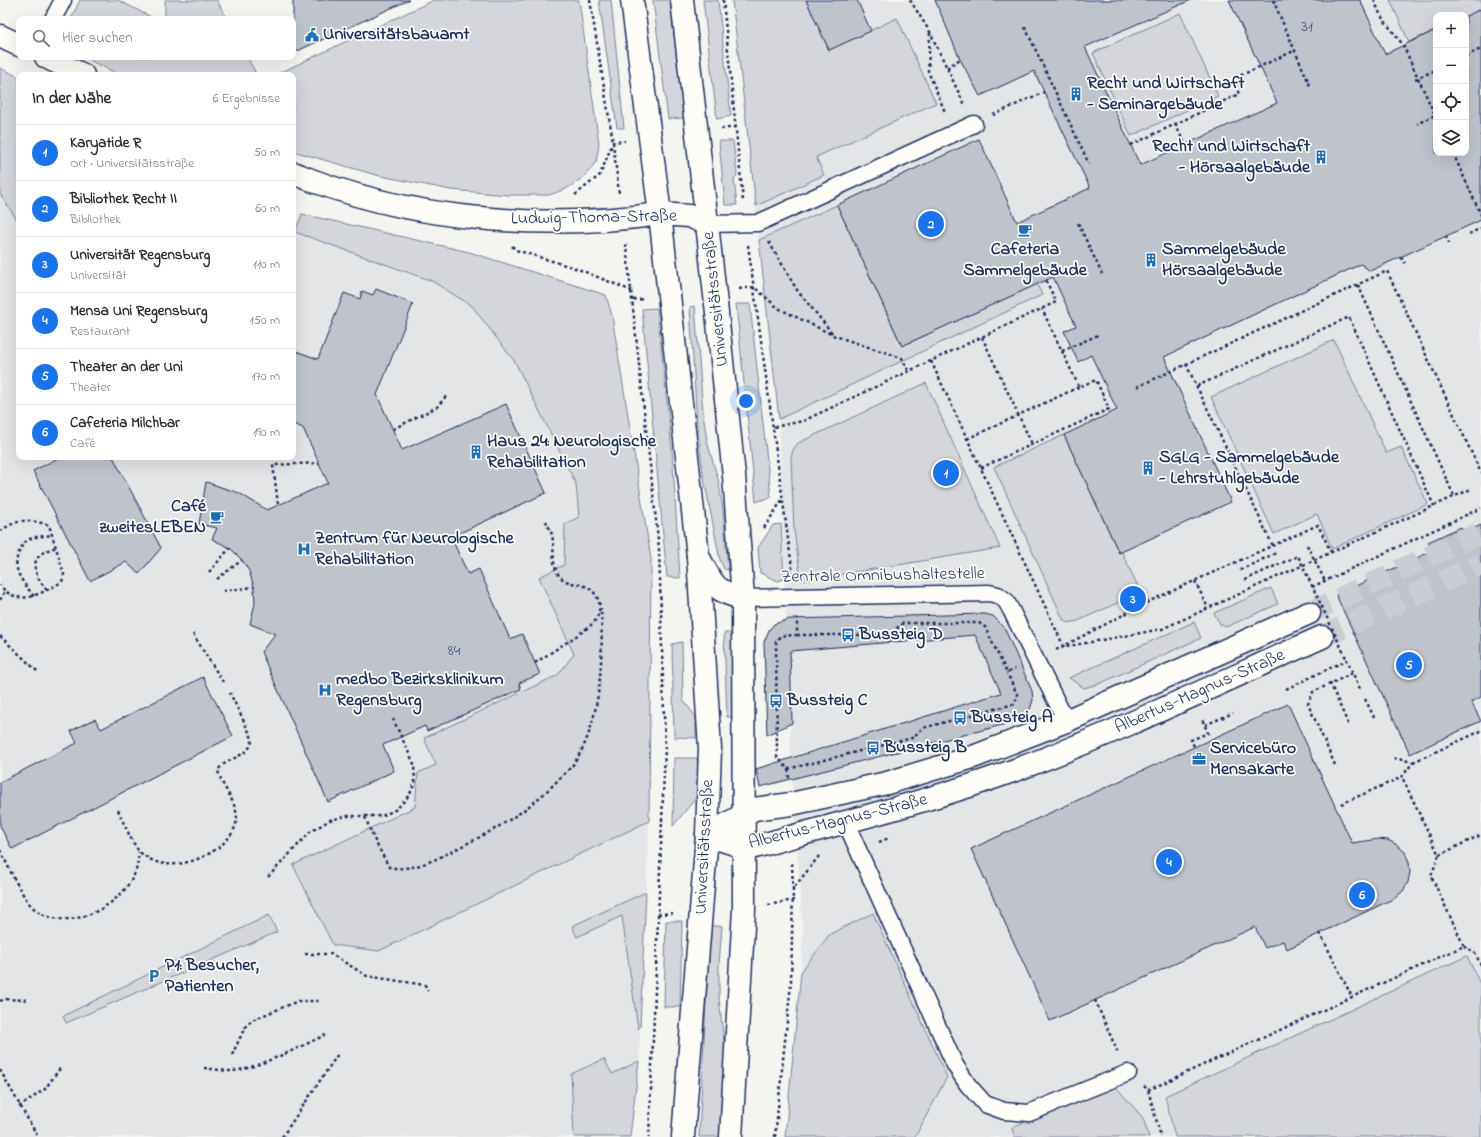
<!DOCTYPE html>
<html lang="de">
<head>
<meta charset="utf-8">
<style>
  body { margin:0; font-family:"Indie Flower",sans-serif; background:#f7f7f7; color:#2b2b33 }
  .controls { position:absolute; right:12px; top:12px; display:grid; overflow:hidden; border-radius:8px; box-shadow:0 4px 16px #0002 }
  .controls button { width:36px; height:36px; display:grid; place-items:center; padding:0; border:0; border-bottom:1px solid #e1e1e2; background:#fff; color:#2b2b33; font:20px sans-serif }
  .you { position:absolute; left:746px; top:401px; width:14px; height:14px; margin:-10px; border:3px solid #fff; border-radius:50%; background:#1a73e8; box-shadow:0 0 0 6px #1a73e833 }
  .badge { display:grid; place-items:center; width:26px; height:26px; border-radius:50%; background:#1a73e8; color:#fff; font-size:13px; font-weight:700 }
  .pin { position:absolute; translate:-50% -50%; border:2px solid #fff; box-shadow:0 1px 4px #0006 }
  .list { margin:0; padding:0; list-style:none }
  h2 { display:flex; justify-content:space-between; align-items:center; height:52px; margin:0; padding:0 16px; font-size:17px }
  h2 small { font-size:13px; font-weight:400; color:#7c7c81 }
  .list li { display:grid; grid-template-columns:26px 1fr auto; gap:12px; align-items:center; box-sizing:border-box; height:56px; padding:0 16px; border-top:1px solid #e1e1e2 }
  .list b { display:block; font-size:15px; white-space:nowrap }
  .list p { margin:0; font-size:13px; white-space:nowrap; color:#7c7c81 }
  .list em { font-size:13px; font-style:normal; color:#7c7c81 }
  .icon { flex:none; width:22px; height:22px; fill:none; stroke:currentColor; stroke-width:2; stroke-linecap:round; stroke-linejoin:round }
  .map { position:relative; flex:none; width:1481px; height:1137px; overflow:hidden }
  .search { position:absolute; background:#fff; box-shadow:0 4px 16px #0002; left:16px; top:16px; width:280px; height:44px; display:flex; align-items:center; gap:10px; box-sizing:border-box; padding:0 14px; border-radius:8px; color:#7c7c81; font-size:15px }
  .panel { position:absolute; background:#fff; box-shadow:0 4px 16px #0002; left:16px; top:72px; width:280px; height:388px; border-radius:8px }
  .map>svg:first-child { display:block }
  .built { fill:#e4e5e6; fill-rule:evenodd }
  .green { fill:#d4d6db; stroke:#78829c }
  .building { fill:#bfc3cc; stroke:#1b2f5e }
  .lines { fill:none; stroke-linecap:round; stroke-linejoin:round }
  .minor-tunnel { stroke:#c9cdd4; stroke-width:22; stroke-dasharray:22 11; stroke-linecap:butt }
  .service-casing { stroke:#1b2f5e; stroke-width:19 }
  .minor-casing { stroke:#1b2f5e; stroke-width:25 }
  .tertiary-casing { stroke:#1b2f5e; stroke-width:25 }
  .path { stroke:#1b2f5e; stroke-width:2.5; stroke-dasharray:3 3; stroke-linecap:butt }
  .service { stroke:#fdfcf7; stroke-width:16 }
  .minor { stroke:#fdfcf7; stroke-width:22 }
  .tertiary { stroke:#fdfcf7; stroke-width:22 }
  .path-bridge { stroke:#1b2f5e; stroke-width:2.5; stroke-dasharray:3 3; stroke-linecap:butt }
  .labels { text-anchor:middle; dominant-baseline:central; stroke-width:3.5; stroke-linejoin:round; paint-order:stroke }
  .number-label { font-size:16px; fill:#44547a }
  .poi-label { font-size:18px; font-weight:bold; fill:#1b2f5e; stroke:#fdfcf7; text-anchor:start }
  .street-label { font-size:18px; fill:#1b2f5e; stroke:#fdfcf7 }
</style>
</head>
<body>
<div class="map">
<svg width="1481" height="1137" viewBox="0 0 1481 1137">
  <rect width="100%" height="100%" fill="#f4f4f1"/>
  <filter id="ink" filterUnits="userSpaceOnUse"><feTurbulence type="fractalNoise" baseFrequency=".025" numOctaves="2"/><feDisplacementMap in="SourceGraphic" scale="8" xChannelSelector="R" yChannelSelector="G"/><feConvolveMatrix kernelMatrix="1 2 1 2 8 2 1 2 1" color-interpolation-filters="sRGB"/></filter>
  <g filter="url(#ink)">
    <path class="built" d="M732 0H1481V1137H785L801 972 803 932 792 778 779 419ZM1436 15H1466V153H1436Z
      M0 87 19 97V457H293V232L612 316 651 559 649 821 639 1061 630 1137H0Z"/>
    <path class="green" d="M80 0H118L155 19H71Z
      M165 0H217L227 19H165Z
      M434 0H579L599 144 596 162 584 177 566 189 549 195H508L451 190 376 175 293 151V75H275Z
      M599 0H611L624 128H617Z
      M653 0H670L684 118 668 119Z
      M703 0H718L731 116 717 119Z
      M732 0H806L829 50 897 18 936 103 816 157 824 175 756 206Z
      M1390 0H1481V9L1466 16 1436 15V30L1409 42Z
      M1180 13 1218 96 1131 136 1093 53Z
      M83 57H247L257 75H120Z
      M0 68 19 77V223L0 194Z
      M719 141H733L737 175 734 179 737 205H725Z
      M837 205 902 346 1037 284 1042 295 779 419 759 240Z
      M302 214 469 252 606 295 612 316 651 559 649 821 379 951 333 945 293 865 415 807 418 773 436 765 424 738 558 675 574 654 539 577 564 565 565 524 579 517 576 484 515 362 472 306 432 281 295 232Z
      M736 304H750L771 497 756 502Z
      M695 306 703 413 707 441 719 483 723 510 728 570 724 569 720 560 703 474 697 426 690 307Z
      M657 308 672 449 680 578 667 577 642 309Z
      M1334 340 1386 453 1401 447 1428 504 1332 549 1317 514 1274 534 1211 397Z
      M926 383 1000 548 801 581 794 530 791 458 793 450 798 443Z
      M1064 435 1119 553 1122 552 1139 589V593L1078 621 1068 623 1064 621 994 467Z
      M781 524 784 579 778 581 760 573 758 548 773 525Z
      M1271 588 1278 604 1226 627 1220 624 1214 613Z
      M1194 622 1201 638 1101 683 1084 688 1069 678Z
      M724 633H733L735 717H727Z
      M682 642 683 700 696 717V738L674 737 672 644Z
      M674 758H697L700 793 673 826Z
      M646 892 640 1027 638 1029 622 916 577 937 572 926Z
      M873 913 947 1077 915 1137H785L801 972 830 934Z
      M269 915 277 932 66 1023 63 1016Z
      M666 921H682L680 1007H664Z
      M710 926H722L719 964V999L725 1050 724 1085 720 1137H699Z
      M1467 956 1481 986V1137H1175L1165 1096Z
      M604 1059 612 1074 639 1061 630 1137H574L571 1074Z
      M1115 1086 1143 1118 1149 1137H1014L1012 1127Z"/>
    <path class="building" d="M293 0H409L293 53Z
      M806 0H857L871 31 829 50Z
      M935 0H1191L1085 47 1140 165 1277 103 1229 0H1360L1385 54 1436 30V153H1466V16L1481 9V220L1370 271 1361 264 1164 357 1231 502 1119 553 1064 435 1117 410 1091 355 1078 362 1064 331 1076 326 1053 277 902 346 837 205 979 139 1017 222 1090 188 1034 71 980 96 960 59Z
      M376 289 413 304 377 395 402 450 506 404 546 493 451 537 468 574 479 569 510 639 522 634 540 674 519 683 521 689 427 731 425 726 383 745 394 771 328 802 261 652 275 634 250 624 255 603 254 587 249 571 242 560 230 548 212 539 217 528 199 524 206 482 239 493 267 510 328 483 303 428 293 424V350L318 359 344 293 360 299 362 291 373 295Z
      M60 457H113L161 548 139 574 126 562 90 581 33 471Z
      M1481 525V697L1471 702 1481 721 1410 754 1336 595 1432 551 1428 542 1461 527 1464 533Z
      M985 614 993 616 1004 627 1032 691 1033 700 1030 709 1022 718 1014 722 760 787 756 769 1001 693 975 635 790 651 792 723 767 735 764 642 769 630 774 624 790 619Z
      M203 677 233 736 12 849 0 826V782L77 743 71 731 82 725 95 719 101 729Z
      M1288 704 1352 843 1378 839 1388 840 1397 845 1405 852 1409 862 1410 872 1408 882 1403 891 1395 898 1287 949 1283 941 1265 948 1255 927 1050 1021 971 849Z"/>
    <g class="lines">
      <path class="minor-tunnel" d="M1309 613 1481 532
        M1322 637 1481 564"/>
      <g class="service-casing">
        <path id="service" d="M53 19 63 0
          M708 224 758 223 974 124
          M743 598 989 593 998 595 1006 601 1011 610 1066 721
          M846 823 955 1065 968 1085 985 1104 1004 1111 1029 1113 1128 1073"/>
      </g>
      <g class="minor-casing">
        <path id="minor" d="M660 214 689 216 708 224
          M698 556C712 582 713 592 743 598
          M707 835 744 847H755C843 822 932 801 1018 769 1121 731 1221 682 1322 637
          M707 835 754 809 791 804 887 783 973 757 1066 721 1309 613"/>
      </g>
      <g class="tertiary-casing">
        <path id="tertiary" d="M632 0 660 214 698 556 710 749 707 835 683 1137
          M682 0 717 313 734 476 743 598 744 909 731 1137
          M0 36 19 45
          M46 57 83 75
          M293 173C408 220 538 231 660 214"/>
      </g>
      <path class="path" d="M590 0 613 142 619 193
        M723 0 743 201
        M910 0 930 32 964 104
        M1273 0 1311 88
        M1374 0 1381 16 1403 45 1435 115 1417 124
        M1025 27 1089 164
        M930 33 928 71 945 112
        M1466 56 1481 49
        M947 68 960 59
        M1415 79 1436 70
        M993 115 1044 92
        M1175 124 1185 144
        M721 129 735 127
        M1131 145 1239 94 1233 79 1294 51
        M1453 153 1481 215
        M575 195 600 175 613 142 625 141
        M1078 223 1102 274
        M1469 234 1481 228
        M1446 236 1449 243
        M769 242 797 290 833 334
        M626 244 659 548 665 748 649 1137
        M748 245 793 575
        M512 246 516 250 578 269 632 291
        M1401 257 1405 263
        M1358 285 1454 496
        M739 289 754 287 778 308 835 336 902 358 909 372
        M633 300 645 299
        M982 337 1032 444
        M1062 351 1098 335
        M931 361 1064 647 1162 629 1471 489
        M1186 364 1273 546
        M1197 386 1349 317 1434 506
        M1137 387 1387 271 1481 473
        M774 427 803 421 1056 302 1046 280
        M393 429 437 407 447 395
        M967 439 1079 387
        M981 468 1109 409 1096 380 1079 387 1042 309
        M278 504 273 465 319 463
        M764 528 782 500
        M0 531C20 518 27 519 49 525L64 574 62 582C41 593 18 609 0 585
        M1240 570 1276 553
        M209 572 230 548
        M217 579 242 560
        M1245 580 1277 565
        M1195 581 1208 608
        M1312 587 1481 508
        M47 590C30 571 29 554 57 547
        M223 591 254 587
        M34 596C23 583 11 569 19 552 21 547 24 542 28 540 35 536 45 536 53 535
        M0 600 5 591
        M193 634 223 682
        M797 635H889L903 623H979L985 627 1007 673 1015 669
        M0 636 38 672
        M1056 650 1150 601 1318 525 1331 552
        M535 663C545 656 591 628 595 621 602 610 601 597 590 589 580 581 567 587 558 574 551 562 555 548 552 535 551 531 548 526 546 521
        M1330 683 1349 726
        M1286 689 1347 660 1360 689
        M1365 699 1374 717
        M1205 725 1233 713
        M1194 746 1191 740 1208 733 1202 719
        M1413 762 1481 731
        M1335 765 1308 704 1313 692 1353 673
        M788 769 912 738 923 728 1014 704 1018 696 1007 673
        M789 778 788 769 777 757 776 642 780 636 797 635V618
        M1341 804 1402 777 1413 762 1393 758
        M118 810C122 819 134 848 141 853 148 859 156 863 166 864 190 867 229 849 236 824 241 805 221 788 218 770 227 757 253 756 252 738L230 693
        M365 817 374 839 389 867C415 873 444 855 466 844 501 827 533 807 560 778 565 773 571 768 575 762 602 721 603 656 601 608
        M879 842 889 838
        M0 850C8 865 23 901 36 910 69 935 124 905 136 870 138 864 138 858 139 852
        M1439 855 1481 835
        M792 863 793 889
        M268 877 310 832 330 820 347 816H382L397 809 410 794 415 782 414 764 393 719
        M768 905 794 900
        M658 914 676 913
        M1320 933 1352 997
        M1464 946 1475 953 1481 965
        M305 954H331L367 976 425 985 428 991
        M1095 1000 1118 1053
        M0 1001 5 999 28 1000
        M232 1055 245 1027 252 1020 298 1001H319
        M204 1068C213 1069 223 1071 232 1071 253 1070 305 1045 325 1035
        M0 1070 38 1137
        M1144 1086 1148 1090 1161 1137
        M1148 1090 1464 946 1431 876 1439 855 1402 777
        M19 1107 45 1089 61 1067
        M282 1137 338 1054
        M775 1137 791 983 793 889 819 856"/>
      <use href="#service" class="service"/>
      <use href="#minor" class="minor"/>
      <use href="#tertiary" class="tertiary"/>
      <path class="path-bridge" d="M1307 545 1325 581
        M1277 565 1298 556 1347 660"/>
    </g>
  </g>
  <defs>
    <g id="civic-bare" transform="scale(1.08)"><path d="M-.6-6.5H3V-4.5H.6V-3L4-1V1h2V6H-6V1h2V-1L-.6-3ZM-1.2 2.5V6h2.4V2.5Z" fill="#1f6fb2" stroke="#fdfcf7" stroke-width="2.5" paint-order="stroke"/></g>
    <g id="building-bare" transform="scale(1.08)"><path d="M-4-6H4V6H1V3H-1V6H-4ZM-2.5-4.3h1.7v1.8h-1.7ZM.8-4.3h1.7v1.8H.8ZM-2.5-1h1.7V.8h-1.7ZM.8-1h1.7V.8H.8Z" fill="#1f6fb2" stroke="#fdfcf7" stroke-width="2.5" paint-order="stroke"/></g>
    <g id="cafe-bare" transform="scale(1.08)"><path d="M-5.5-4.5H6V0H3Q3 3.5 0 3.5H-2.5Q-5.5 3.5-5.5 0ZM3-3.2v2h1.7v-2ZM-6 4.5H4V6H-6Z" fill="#1f6fb2" stroke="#fdfcf7" stroke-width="2.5" paint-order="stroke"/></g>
    <g id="hospital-bare" transform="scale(1.08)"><path d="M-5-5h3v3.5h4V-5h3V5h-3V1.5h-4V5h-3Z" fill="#1f6fb2" stroke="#fdfcf7" stroke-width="2.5" paint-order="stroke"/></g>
    <g id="bus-bare" transform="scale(1.08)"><path d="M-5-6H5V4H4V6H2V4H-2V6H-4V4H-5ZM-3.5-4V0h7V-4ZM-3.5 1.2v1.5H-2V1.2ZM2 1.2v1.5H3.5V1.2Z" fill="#1f6fb2" stroke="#fdfcf7" stroke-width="2.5" paint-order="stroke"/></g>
    <g id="office-bare" transform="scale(1.08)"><path d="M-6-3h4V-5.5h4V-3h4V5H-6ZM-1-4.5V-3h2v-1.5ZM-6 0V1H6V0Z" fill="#1f6fb2" stroke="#fdfcf7" stroke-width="2.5" paint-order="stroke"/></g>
    <g id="parking-bare" transform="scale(1.08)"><path d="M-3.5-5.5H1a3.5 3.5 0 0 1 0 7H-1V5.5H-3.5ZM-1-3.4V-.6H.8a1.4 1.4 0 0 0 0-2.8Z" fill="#1f6fb2" stroke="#fdfcf7" stroke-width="2.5" paint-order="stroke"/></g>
  </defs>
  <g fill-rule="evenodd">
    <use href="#civic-bare" x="312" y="35"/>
    <use href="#building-bare" x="1076" y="94"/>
    <use href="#building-bare" x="1321" y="157"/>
    <use href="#cafe-bare" x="1025" y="230"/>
    <use href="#building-bare" x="1151" y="260"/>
    <use href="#building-bare" x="476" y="452"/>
    <use href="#building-bare" x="1148" y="468"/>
    <use href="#cafe-bare" x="217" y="517"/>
    <use href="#hospital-bare" x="304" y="549"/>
    <use href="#bus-bare" x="848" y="635"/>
    <use href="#hospital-bare" x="325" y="690"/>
    <use href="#bus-bare" x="776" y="701"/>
    <use href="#bus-bare" x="960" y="718"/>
    <use href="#bus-bare" x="873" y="748"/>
    <use href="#office-bare" x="1199" y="759"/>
    <use href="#parking-bare" x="154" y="976"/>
  </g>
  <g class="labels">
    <g class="number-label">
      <text x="1307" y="27">31</text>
      <text x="454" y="651">84</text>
    </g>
    <g class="poi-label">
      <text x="323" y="35">Universitätsbauamt</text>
      <text x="1087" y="84">Recht und Wirtschaft<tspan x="1087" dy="21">- Seminargebäude</tspan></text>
      <text x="1310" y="147" text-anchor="end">Recht und Wirtschaft<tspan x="1310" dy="21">- Hörsaalgebäude</tspan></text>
      <text x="1025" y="250" text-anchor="middle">Cafeteria<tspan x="1025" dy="21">Sammelgebäude</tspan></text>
      <text x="1162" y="250">Sammelgebäude<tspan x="1162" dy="21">Hörsaalgebäude</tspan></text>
      <text x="487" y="442">Haus 24: Neurologische<tspan x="487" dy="21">Rehabilitation</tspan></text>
      <text x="1159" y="458">SGLG - Sammelgebäude<tspan x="1159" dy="21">- Lehrstuhlgebäude</tspan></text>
      <text x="206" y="507" text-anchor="end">Café<tspan x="206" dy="21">zweitesLEBEN</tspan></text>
      <text x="315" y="539">Zentrum für Neurologische<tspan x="315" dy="21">Rehabilitation</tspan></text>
      <text x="859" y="635">Bussteig D</text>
      <text x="336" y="680">medbo Bezirksklinikum<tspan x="336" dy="21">Regensburg</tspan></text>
      <text x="787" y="701">Bussteig C</text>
      <text x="971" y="718">Bussteig A</text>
      <text x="884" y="748">Bussteig B</text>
      <text x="1210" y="749">Servicebüro<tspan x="1210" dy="21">Mensakarte</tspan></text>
      <text x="165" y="966">P1: Besucher,<tspan x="165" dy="21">Patienten</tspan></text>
    </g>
    <g class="street-label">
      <text transform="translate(594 218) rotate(-1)">Ludwig-Thoma-Straße</text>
      <text transform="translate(716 299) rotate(-96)">Universitätsstraße</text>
      <text transform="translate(883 576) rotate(-1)">Zentrale Omnibushaltestelle</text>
      <text transform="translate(1200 692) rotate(-24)">Albertus-Magnus-Straße</text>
      <text transform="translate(838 822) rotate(-14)">Albertus-Magnus-Straße</text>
      <text transform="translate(705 847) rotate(-87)">Universitätsstraße</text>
    </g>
  </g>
</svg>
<div class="controls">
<button>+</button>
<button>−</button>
<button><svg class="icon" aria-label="locate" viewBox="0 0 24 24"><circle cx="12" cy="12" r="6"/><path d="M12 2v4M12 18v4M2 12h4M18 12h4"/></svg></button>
<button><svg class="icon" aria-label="layers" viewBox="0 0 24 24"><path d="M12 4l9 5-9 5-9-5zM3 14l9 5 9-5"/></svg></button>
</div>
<div class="you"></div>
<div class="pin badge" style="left:946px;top:473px">1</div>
<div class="pin badge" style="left:931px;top:224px">2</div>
<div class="pin badge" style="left:1133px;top:599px">3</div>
<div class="pin badge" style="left:1169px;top:862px">4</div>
<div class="pin badge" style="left:1409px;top:665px">5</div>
<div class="pin badge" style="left:1362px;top:895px">6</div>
<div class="search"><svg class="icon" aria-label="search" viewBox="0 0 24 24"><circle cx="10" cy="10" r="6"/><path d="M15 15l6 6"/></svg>Hier suchen</div>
<section class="panel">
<h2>In der Nähe<small>6 Ergebnisse</small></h2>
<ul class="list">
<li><span class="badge">1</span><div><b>Karyatide R</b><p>Ort · Universitätsstraße</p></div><em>50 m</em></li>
<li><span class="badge">2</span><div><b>Bibliothek Recht II</b><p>Bibliothek</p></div><em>60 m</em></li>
<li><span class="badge">3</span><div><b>Universität Regensburg</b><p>Universität</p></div><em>110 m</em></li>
<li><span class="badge">4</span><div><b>Mensa Uni Regensburg</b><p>Restaurant</p></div><em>150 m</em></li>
<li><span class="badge">5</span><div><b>Theater an der Uni</b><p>Theater</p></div><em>170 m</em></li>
<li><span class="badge">6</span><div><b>Cafeteria Milchbar</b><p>Café</p></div><em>190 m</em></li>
</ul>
</section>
</div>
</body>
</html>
